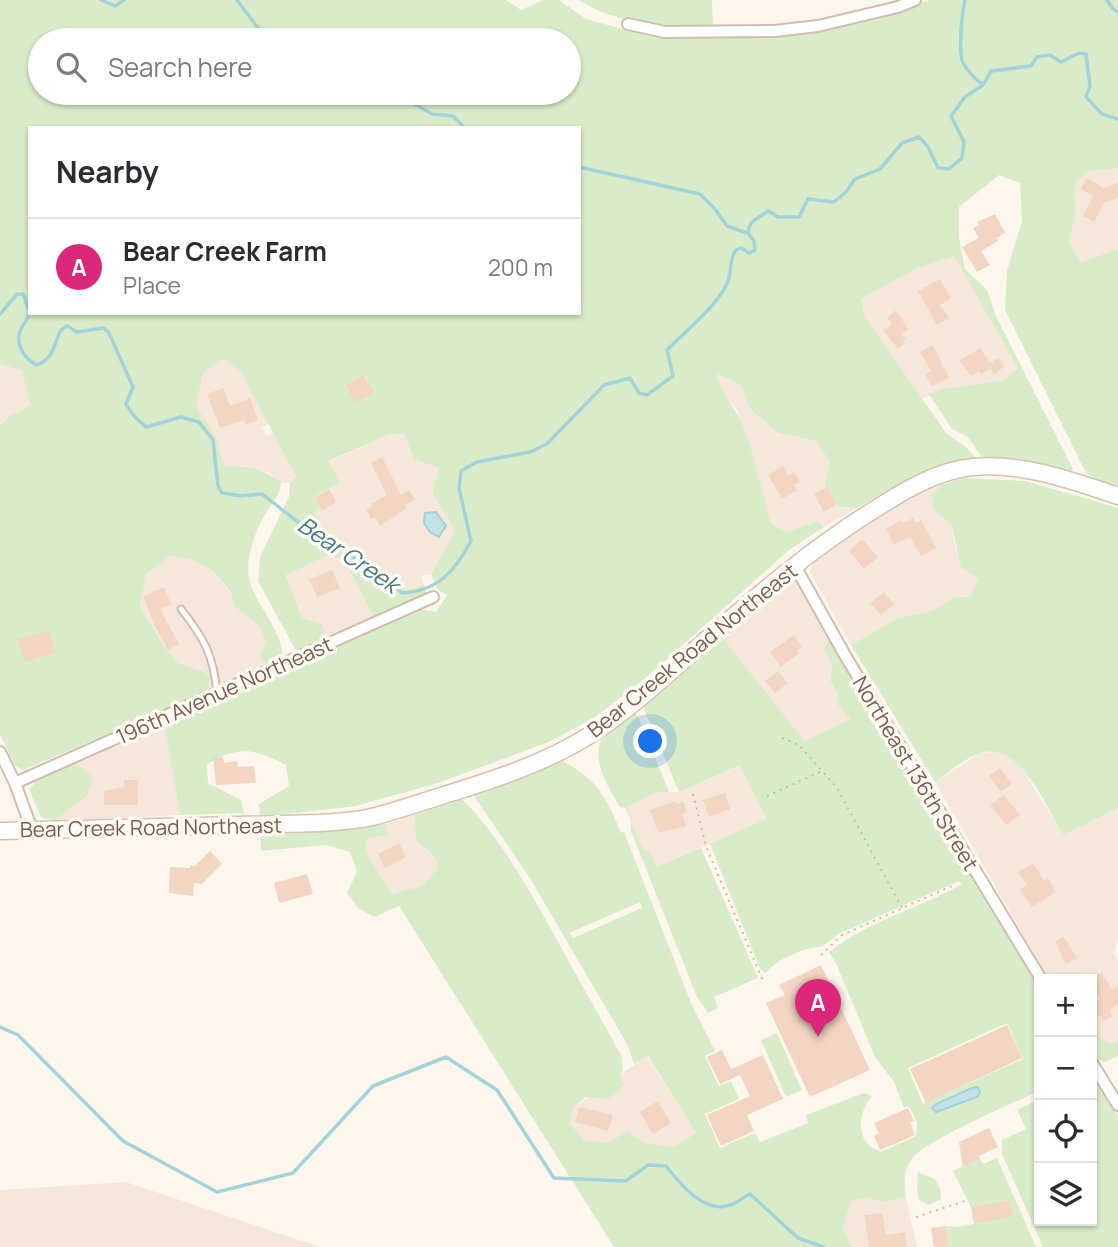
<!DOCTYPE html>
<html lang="en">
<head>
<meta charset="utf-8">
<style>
  body { margin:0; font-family:Manrope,sans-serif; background:#f2f2f3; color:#2b2b33 }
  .controls { position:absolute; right:21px; bottom:21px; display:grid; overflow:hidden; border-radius:0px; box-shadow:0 2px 5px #0004 }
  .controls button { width:63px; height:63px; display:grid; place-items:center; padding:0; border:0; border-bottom:2px solid #e1e1e2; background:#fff; color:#2b2b33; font:35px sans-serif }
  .you { position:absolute; left:651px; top:742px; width:24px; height:24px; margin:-18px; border:5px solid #fff; border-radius:50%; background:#1a73e8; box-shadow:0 0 0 10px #1a73e833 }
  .badge { display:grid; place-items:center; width:46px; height:46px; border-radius:50%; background:#db2777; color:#fff; font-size:23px; font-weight:700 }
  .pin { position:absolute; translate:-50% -58px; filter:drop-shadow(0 2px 4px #0008) }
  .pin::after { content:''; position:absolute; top:37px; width:24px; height:21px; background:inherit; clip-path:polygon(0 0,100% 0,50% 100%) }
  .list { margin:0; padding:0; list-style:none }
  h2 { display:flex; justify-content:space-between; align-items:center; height:91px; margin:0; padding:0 28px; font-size:30px }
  h2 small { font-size:23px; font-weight:400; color:#7c7c81 }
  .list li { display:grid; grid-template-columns:46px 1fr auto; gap:21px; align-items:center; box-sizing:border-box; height:98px; padding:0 28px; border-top:2px solid #e1e1e2 }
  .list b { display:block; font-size:26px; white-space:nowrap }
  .list p { margin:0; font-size:23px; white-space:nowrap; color:#7c7c81 }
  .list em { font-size:23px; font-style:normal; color:#7c7c81 }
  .icon { flex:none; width:38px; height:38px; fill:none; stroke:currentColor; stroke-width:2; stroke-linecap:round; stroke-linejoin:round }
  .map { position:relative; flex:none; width:1118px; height:1247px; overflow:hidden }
  .search { position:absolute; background:#fff; box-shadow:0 2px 5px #0004; left:28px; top:28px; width:553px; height:77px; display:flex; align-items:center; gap:18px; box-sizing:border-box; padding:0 24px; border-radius:38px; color:#7c7c81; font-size:26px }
  .panel { position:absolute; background:#fff; box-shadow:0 2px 5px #0004; left:28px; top:126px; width:553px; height:189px; border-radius:0px }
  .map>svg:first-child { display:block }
  .residential { fill:#f5e8da }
  .green { fill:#d8ecc9; fill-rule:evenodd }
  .water { fill:#bfe3e8; stroke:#a5d3da; stroke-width:2 }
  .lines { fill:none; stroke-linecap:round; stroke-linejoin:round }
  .stream { stroke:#a5d3da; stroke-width:3.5 }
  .building { fill:#f3d5c3 }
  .lane-casing { stroke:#d1beb0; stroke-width:9 }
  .street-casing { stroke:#d1beb0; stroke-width:14 }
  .secondary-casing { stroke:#d6c0b0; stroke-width:19 }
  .path { stroke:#d9b8a5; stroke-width:2; stroke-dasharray:2 5; stroke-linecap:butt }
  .lane { stroke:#fff; stroke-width:5 }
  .street { stroke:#fff; stroke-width:10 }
  .secondary { stroke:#fff; stroke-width:16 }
  .labels { text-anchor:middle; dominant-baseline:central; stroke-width:7; stroke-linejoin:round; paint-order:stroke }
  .street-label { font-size:21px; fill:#7a5c4d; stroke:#fffaf3 }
  .water-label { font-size:23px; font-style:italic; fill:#437c86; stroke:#fffaf3 }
</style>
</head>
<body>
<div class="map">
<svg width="1118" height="1247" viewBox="0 0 1118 1247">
  <rect width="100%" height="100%" fill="#fdf6ec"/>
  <path class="residential" d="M1118 168V249L1081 262 1069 242 1075 217 1076 181 1089 171Z
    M954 255 1019 368 1005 380 943 389 922 399 888 354 864 316 860 299 915 269Z
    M224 358 241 372 256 398 269 423 262 428 267 436 274 432 296 477 290 483H281L270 473 242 466 224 467 196 406 203 374Z
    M0 364 22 371 30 405 9 417 0 425Z
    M716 373 742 386 749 408 778 433 816 441 830 462 839 507 857 508 824 527 818 521 786 532 771 523 737 410 721 391Z
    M390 434H404L414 459 439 468 432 492 455 531 431 574 422 576 424 585 406 590 389 576 362 562 344 544 327 537 314 512 320 508 323 511 337 502 329 489 340 483 329 462Z
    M941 485 932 495 933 509 952 526 955 546 978 577 970 597H954L934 610 896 619 851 645 810 572 814 561 844 535 905 500Z
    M329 554 345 562 374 617 326 636 321 624 302 618 286 574Z
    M170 556 191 559 213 571 231 593 234 606 259 626 266 642 260 655 266 663 209 691V674L178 663 166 649 140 607 146 573Z
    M790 577 797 580 829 639 824 650 832 665 830 681 852 719 805 741 722 637Z
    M164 724 180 815 54 821 87 796 92 777 76 763Z
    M999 751 1019 763 1063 835 1118 808V940L1114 953 1118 960V1041L1112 1044 1095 1036 1092 1038V979H1049L935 782 978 754Z
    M741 765 766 820 656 867 643 850 625 808 657 792H679Z
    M414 815 416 840 436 858 437 869 422 886 392 895 366 852V839L387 835 386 824Z
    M647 1056 696 1133 674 1147 645 1143 627 1131 608 1143 583 1140 570 1124 573 1108Z
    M126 1182 320 1247H0V1190Z
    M867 1197 882 1202 906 1197 917 1247H852L843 1228 851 1201Z"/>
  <path class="green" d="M0 0H506L521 10 543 0H559L586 19 637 33 670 36 764 38 824 31 879 19 929 0H1118V168L1089 171 1076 181 1075 217 1069 242 1081 262 1118 249V486L1095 479 1086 473 1005 310 1007 271 1022 221 1020 183 999 175 959 207V238L965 269 987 290 996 316 1073 469 1070 473 1018 458 983 459 968 437 952 429 929 394 943 389 1004 380 1018 368 954 256 915 269 861 299 864 316 947 434 966 447 976 459 959 460 917 474 857 508 839 507 825 487 830 462 816 441 778 433 749 408 742 386 716 373C721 394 736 407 743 427 756 458 761 491 771 523L786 532 818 521 824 527 789 550 648 676 594 718 549 742 438 783 356 806 260 817 259 804 289 786 286 765C252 748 240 746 207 764L208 783 241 800 244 813 180 815 164 724 411 612 419 609 436 612 447 595 438 590 431 574 455 531 432 492 439 468 414 459 404 434H390L329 461 340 483 315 496 320 508 314 512 327 537 344 544 362 562 389 576 406 590 424 585 427 595 374 617 345 562 329 554 286 575 302 618 322 624 326 636 300 650 295 649 258 581 260 557 289 497 290 483 296 477 241 372 224 358 203 374 196 406 216 438 224 466C245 466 265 468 281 483 280 496 274 500 267 511 256 528 245 558 249 578 254 603 285 634 282 657L266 663 260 655 266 642 259 626 234 606 231 592 213 571 191 559 170 556 146 574 140 607 166 649 178 663 209 674V691L23 770 15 766 0 734V425L9 417 30 405 22 371 0 364ZM40 40H569V93H40ZM30 128H579V313H30ZM365 375 373 393 355 403 345 385Z
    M579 0H712L713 27C669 26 617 26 579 0Z
    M964 478 1026 481 1118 508V808L1063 835C1046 807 1018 735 976 755 961 761 948 773 935 782L851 645 896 619 934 610 954 597H970L978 578 961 567 952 526 933 509 932 495 941 485Z
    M722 637 805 741 851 719 837 704 838 694 830 681 832 665 824 650 829 639 864 701 975 880 1039 990V1091C1014 1103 923 1141 911 1160 903 1172 904 1183 906 1197L882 1202 867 1197 851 1201 843 1228 852 1247H614L399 906 374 917 358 908 347 893 357 872 350 852 326 845 261 851 260 829 386 824 388 835 366 839V852L392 894 422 886 437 869 436 858 416 840 414 815 462 799C503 840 535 900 563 951 582 986 602 1020 621 1055L623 1071 620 1074 624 1085 609 1099 586 1097 573 1108 570 1124 584 1140 608 1143 627 1131 645 1143 674 1147 696 1133 648 1056 634 1064 627 1044 531 880 474 796V791L558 759C595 777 606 795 621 833L624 832 691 1003 715 1051 705 1056 719 1086 731 1081 739 1099 705 1114 720 1148 755 1133 760 1142 808 1123 806 1115 864 1093 872 1096C861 1108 856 1130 867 1143 870 1147 877 1150 881 1152L916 1136 917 1123 909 1106 904 1108 894 1082 875 1057 836 963 829 952C868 921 919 909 962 884L959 881 840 933 823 946 802 950 779 961 765 973 760 969 710 844 766 819 740 765 679 792 644 709 645 703ZM640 902 642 908 573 938 569 933ZM1007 1023 1023 1059 923 1104 908 1068Z
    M633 711 639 718 669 792H657L625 808 620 807C609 788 592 764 601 740 605 727 623 719 633 711Z
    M76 763 93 777 87 796 54 821 41 817 29 790 37 780Z
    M631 822 643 849 650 852 656 867 701 848 758 978 714 997 718 1008 708 1013 697 997 631 831Z
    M777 1033 802 1090 786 1097 761 1040Z
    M1095 1036 1112 1044 1118 1041V1056L1105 1062C1092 1058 1092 1049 1092 1038Z
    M1092 1078 1100 1086 1118 1116V1247H1043L1002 1154V1140L1026 1129 1017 1110 1039 1099V1221H1092Z
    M997 1158 1036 1247H949L945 1226 957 1227 1012 1217 1009 1200 971 1207 953 1171 980 1159 983 1164Z
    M918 1172 935 1179 940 1189 941 1199 929 1205 919 1200 917 1191Z"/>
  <path class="water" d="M436 512 446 526 439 537 430 532 424 523 425 513Z
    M978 1087 980 1093 977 1097 936 1112 932 1108 936 1104 972 1088Z"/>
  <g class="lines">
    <path class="stream" d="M101 0 115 6 124 0
      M237 0 267 40
      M965 0C962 13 958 51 963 63 968 72 974 78 982 84
      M1107 0 1113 9 1118 12
      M326 93 330 98 350 93
      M395 93 432 114 453 116 465 128
      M579 167 700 194 715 209 727 226 747 233
      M30 312C28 319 24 323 21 329 14 343 24 358 36 365 55 359 53 344 61 330L67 326 77 332 104 328 109 333 133 387 126 404 134 416 146 427 181 417 199 422 213 440 218 486 222 493 241 496 262 494 316 536 348 552 361 565 388 580 402 593C438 591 455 571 471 541L459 488 461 471 477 462 530 452 547 444 604 385 630 378 639 393 647 395 673 376 667 350C685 331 719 305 728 281 732 270 729 259 736 250L741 248 749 253 755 250 754 241 748 233C749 219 759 219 768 211L778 217H799L808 199 834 202 846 192 855 179 880 169 902 143 919 137 928 147 938 168 949 169 962 158 964 142 951 116 965 97 983 85 991 71 1031 66 1037 57 1050 55 1061 62 1079 53 1086 54 1090 86 1086 97 1102 114 1118 119
      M0 314 17 294H23L30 312
      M0 1027 18 1035 123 1141 217 1192 293 1173 373 1086 446 1057 497 1090 554 1178 626 1181 648 1165 666 1166C680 1184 704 1214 730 1205 737 1203 744 1197 750 1194L798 1238 823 1247"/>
  </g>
  <path class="building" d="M1087 178 1104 188 1118 183V198L1105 202 1094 222 1083 216 1093 196 1081 189Z
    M995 214 1005 233 996 238 998 241 981 251 990 265 977 272 962 247 979 238 973 228 979 225 977 222Z
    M940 279 951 298 940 305 949 318 937 325 918 291Z
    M896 310 908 329 902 334 906 339 903 341 904 344 898 349 883 330 892 324 887 318Z
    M933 345 949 378 932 386 925 374 931 371 920 352Z
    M980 348 990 363 998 358 1004 367 994 374 990 369 981 374 979 371 971 376 959 361Z
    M364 375 374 393 355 403 345 385Z
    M223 388 230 406 250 398 258 420 245 425 244 420 220 428 207 394Z
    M382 457 401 495 409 490 415 500 405 505 407 508 380 526 375 517 371 519 366 509 372 506 371 504 387 495 371 463Z
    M783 466 788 476 794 472 800 482 794 485 797 490 782 499 768 475Z
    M827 487 837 504 824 512 814 494Z
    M329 489 337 502 322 511 315 497Z
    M913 518 916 523 921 520 936 548 921 556 910 537 894 545 886 529 901 520 903 523Z
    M862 539 878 557 864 569 849 551Z
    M332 570 340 588 317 597 309 579Z
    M164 587 171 604 160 609 179 644 168 650 154 624 143 596Z
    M884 592 894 605 881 615 870 603Z
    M49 631 56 652 25 662 17 640Z
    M794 635 802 646 797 651 799 653 781 667 770 652Z
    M778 671 788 683 775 693 765 681Z
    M223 757 224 763 237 761 238 767 254 766 256 783 216 785 213 758Z
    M1000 768 1012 784 1001 792 989 776Z
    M124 780H138V805H104V791L124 787Z
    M725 793 730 809 709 817 703 800Z
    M1004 795 1020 815 1006 825 990 805Z
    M676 801 677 804 683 801 687 812 682 814 686 826 658 833 650 810Z
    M399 843 406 857 385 868 378 854Z
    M210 851 222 864 202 884 194 883 193 896 169 893 170 867 190 868V865L195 866Z
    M1033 863 1044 881 1048 878 1056 892 1032 907 1020 889 1027 885 1018 872Z
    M307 874 313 894 279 903 274 883Z
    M1063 936 1077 958 1066 964 1055 942Z
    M821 965 870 1070 810 1097 766 1003 785 995 779 985Z
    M1101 972 1112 990 1118 986V1004L1110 1010 1113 1016 1104 1021 1100 1015 1092 1020V1004L1100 999 1092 985V979H1088Z
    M1007 1025 1022 1058 926 1103 910 1069Z
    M722 1050 731 1069 763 1055 783 1099 747 1115 754 1131 721 1146 707 1115 750 1096 740 1075 720 1084 707 1057Z
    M658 1101 671 1123 653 1134 640 1112Z
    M579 1107 613 1115 608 1131 575 1122Z
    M908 1108 914 1121 910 1122 915 1135 880 1150 874 1136 879 1134 874 1123Z
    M989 1128 998 1147 979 1156 980 1159 963 1167 959 1142Z
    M1009 1200 1013 1217 974 1224 971 1207Z
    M882 1213 886 1235 905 1232 907 1247H869L864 1215Z
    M945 1226 949 1247H934L931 1228Z"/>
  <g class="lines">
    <g class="lane-casing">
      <path id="lane" d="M181 609C204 638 214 656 217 694"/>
    </g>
    <g class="street-casing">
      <path id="street" d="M628 24 665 32 774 31 818 26 898 7 915 0
        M795 566 846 657 1041 979
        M0 752 15 783 32 830
        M15 783 433 597
        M1092 1063 1118 1105"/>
    </g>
    <g class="secondary-casing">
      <path id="secondary" d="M0 831 320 823C335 822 352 821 367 818 391 813 415 804 438 797 490 781 544 764 590 735 635 706 673 669 713 634 765 589 818 544 877 508 905 490 939 470 973 467 1021 462 1073 481 1118 496"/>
    </g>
    <path class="path" d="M782 738 799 745 837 788 902 908
      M693 794 706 846 763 981
      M767 796 822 771
      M821 955 842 935 954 885
      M916 1217 965 1201"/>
    <use href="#lane" class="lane"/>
    <use href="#street" class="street"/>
    <use href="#secondary" class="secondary"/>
  </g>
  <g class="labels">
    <g class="street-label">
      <text transform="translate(692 650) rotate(-39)">Bear Creek Road Northeast</text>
      <text transform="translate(224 690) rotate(-24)">196th Avenue Northeast</text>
      <text transform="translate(916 773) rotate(59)">Northeast 136th Street</text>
      <text transform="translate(151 827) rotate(-1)">Bear Creek Road Northeast</text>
    </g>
    <g class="water-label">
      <text transform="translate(349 554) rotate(34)">Bear Creek</text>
    </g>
  </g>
</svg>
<div class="controls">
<button>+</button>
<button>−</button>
<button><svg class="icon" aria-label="locate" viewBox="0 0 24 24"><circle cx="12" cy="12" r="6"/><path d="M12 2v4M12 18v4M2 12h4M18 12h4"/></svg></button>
<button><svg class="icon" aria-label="layers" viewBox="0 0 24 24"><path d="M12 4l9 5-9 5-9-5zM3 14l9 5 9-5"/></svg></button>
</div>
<div class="you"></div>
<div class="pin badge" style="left:818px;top:1037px">A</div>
<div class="search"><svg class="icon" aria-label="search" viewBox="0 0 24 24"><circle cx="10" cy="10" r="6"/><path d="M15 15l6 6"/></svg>Search here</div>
<section class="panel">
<h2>Nearby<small></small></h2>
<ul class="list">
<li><span class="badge">A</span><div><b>Bear Creek Farm</b><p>Place</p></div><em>200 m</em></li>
</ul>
</section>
</div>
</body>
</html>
